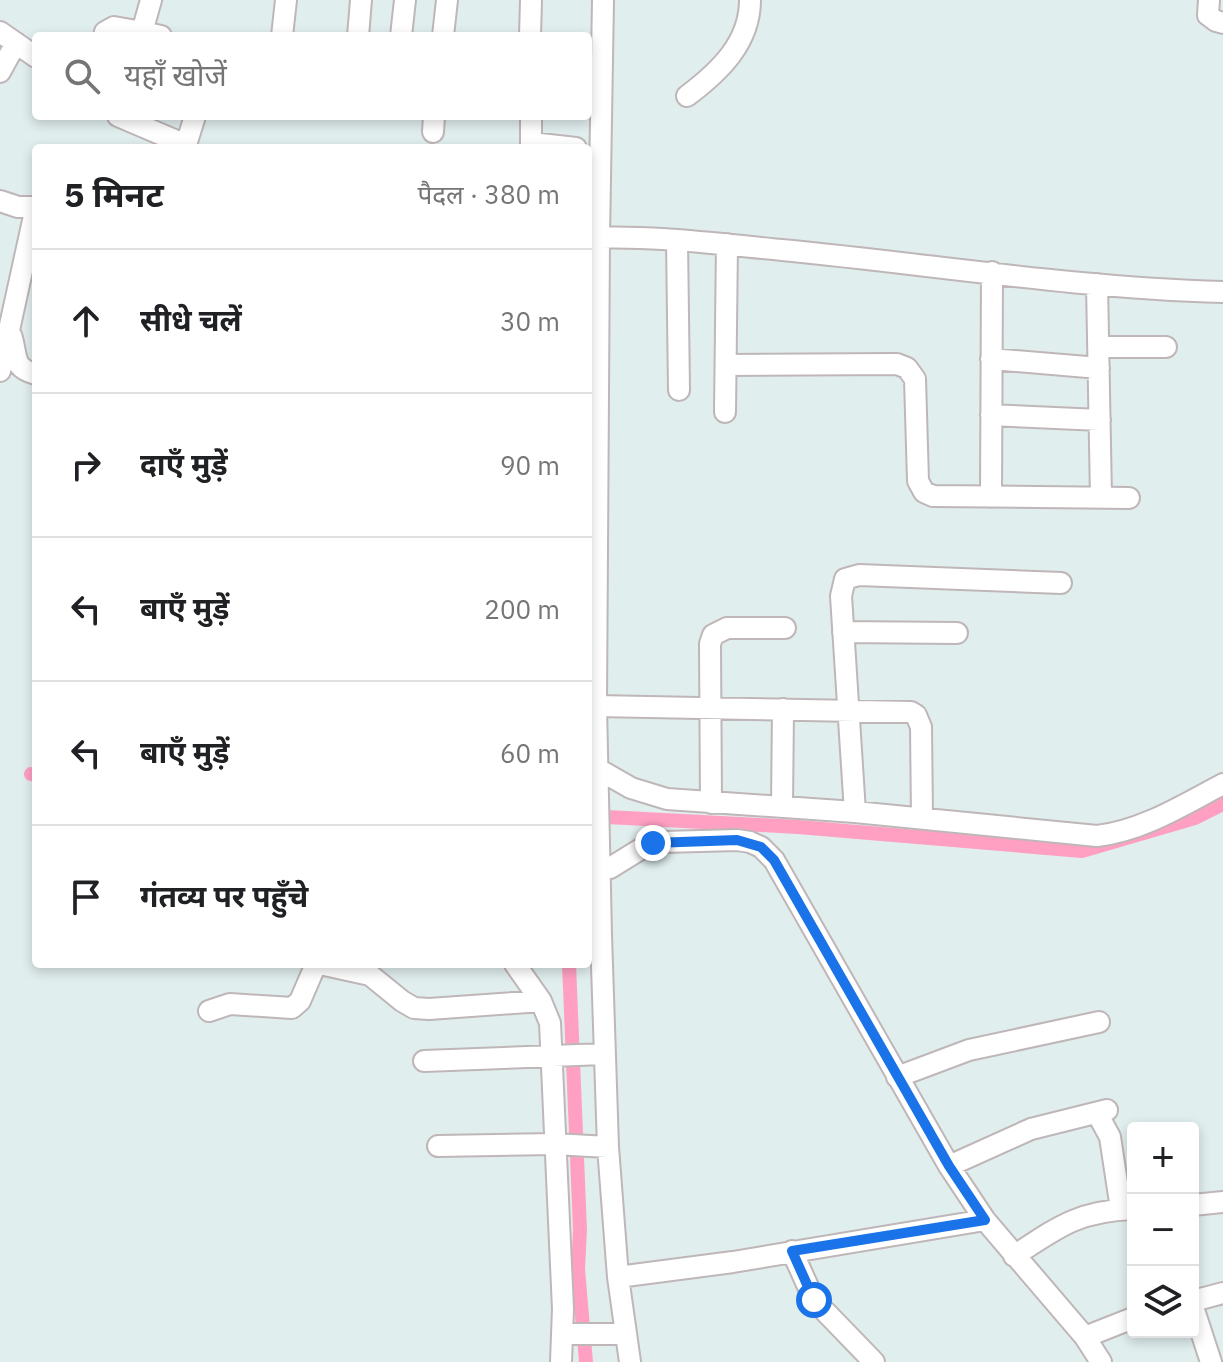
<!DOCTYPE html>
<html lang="hi">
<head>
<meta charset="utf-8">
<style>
  body { margin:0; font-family:"IBM Plex Sans","Noto Sans Devanagari",sans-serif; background:#f6f6f6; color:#202124 }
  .controls { position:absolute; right:24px; bottom:24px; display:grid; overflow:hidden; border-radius:8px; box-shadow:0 4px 12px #0003 }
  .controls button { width:72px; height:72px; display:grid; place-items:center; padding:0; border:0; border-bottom:2px solid #e0e0e0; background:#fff; color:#202124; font:40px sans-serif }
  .stop { position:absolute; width:24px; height:24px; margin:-18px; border:6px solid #1a73e8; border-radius:50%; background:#fff }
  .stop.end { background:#1a73e8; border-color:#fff; box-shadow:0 2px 8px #0008 }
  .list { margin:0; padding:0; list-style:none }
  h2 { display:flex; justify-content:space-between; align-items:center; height:104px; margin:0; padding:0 32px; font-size:34px }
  h2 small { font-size:26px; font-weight:400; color:#757577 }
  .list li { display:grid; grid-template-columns:52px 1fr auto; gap:24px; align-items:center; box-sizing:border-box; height:144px; padding:0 32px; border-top:2px solid #e0e0e0 }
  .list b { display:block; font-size:30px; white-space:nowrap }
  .list em { font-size:26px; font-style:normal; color:#757577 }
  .icon { flex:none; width:44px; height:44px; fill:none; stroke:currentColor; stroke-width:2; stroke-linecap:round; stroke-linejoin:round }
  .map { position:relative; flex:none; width:1223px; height:1362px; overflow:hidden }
  .search { position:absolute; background:#fff; box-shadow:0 4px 12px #0003; left:32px; top:32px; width:560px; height:88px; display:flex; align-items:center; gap:20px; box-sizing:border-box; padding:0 28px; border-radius:8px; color:#757577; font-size:30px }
  .panel { position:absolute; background:#fff; box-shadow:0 4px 12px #0003; left:32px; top:144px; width:560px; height:824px; border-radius:8px }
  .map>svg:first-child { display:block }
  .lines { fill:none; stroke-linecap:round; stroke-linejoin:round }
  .canal { stroke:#ffa0c2; stroke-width:14 }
  .minor-casing { stroke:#bfb6b8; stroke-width:24 }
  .minor { stroke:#fff; stroke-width:20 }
  .route { stroke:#1a73e8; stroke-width:10 }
</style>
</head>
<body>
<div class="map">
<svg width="1223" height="1362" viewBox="0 0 1223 1362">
  <rect width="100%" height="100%" fill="#e1eeee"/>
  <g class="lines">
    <path class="canal" d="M31 774 36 775
      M588 816 798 827 1082 851 1195 818 1223 804
      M569 964 580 1230 578 1269 586 1362"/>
    <g class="minor-casing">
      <path id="minor" d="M603 0 599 237 596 706 601 935 608 1147 618 1277 630 1362
        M1209 0 1208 15 1216 21 1223 23
        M0 32 36 57
        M142 32 161 36
        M104 36 105 32 114 27 142 32 151 0
        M282 36 286 0
        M358 36 361 0
        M401 36 405 0
        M443 36 447 0
        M530 36 531 0
        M0 72 16 43
        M687 96C719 72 750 43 750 0
        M118 116 186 145V148
        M531 116V148
        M433 132 434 116
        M531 143 576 148
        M186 145 195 116
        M0 201 18 207H36
        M588 238C653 235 718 244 782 250 929 264 1075 288 1223 292
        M677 240 679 390
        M1097 284 1101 498
        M11 335C18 355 11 368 36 374
        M1098 347H1166
        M991 359 1099 368
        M726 365 897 364 907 368 915 379 918 481 924 492 933 496 1129 498
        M0 371 36 207
        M725 412 727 244
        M991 415 1100 420
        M991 497 992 272
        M843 632 957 633
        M596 706 911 712 916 715 921 727 922 818
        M598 769 631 788 667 799 855 812 1097 836C1142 831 1183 805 1223 784
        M711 803 710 644 713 635 727 628H785
        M782 806 783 709
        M855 812 841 596 845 579 859 575 1061 583
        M601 870 610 868 644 847 663 842 737 840 750 842 761 847 774 860 949 1166 985 1220
        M320 964 370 975 402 1001 414 1008 429 1009 541 1001
        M515 964 541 1001 550 1023 563 1309 561 1362
        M209 1011 230 1004 292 1008 300 1001 316 964
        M424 1061 603 1054
        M897 1077 969 1050 1099 1022
        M1097 1113 1110 1137 1121 1209
        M438 1146 554 1144 608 1147
        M949 1166 1031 1129 1107 1110
        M1193 1205 1223 1202
        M792 1251 814 1300 874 1362
        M1014 1256C1058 1227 1078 1211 1133 1209
        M618 1277 733 1262 985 1220 1085 1337 1101 1362
        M1193 1301 1223 1293
        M1193 1307 1211 1362
        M562 1334H626
        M1085 1337 1133 1318"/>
    </g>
    <use href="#minor" class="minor"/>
  </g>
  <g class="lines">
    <path class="route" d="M653 843 737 840 761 847 774 860 949 1166 985 1220 792 1251 814 1300"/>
  </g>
</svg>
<div class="controls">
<button>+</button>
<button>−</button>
<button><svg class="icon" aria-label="layers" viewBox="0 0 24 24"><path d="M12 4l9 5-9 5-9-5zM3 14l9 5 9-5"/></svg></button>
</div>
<div class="stop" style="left:814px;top:1300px"></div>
<div class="stop end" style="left:653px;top:843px"></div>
<div class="search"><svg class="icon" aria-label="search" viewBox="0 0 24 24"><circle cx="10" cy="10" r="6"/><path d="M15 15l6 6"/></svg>यहाँ खोजें</div>
<section class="panel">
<h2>5 मिनट<small>पैदल · 380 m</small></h2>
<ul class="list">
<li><svg class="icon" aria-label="ahead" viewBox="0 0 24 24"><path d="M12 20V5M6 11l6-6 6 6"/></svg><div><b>सीधे चलें</b></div><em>30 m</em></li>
<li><svg class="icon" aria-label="right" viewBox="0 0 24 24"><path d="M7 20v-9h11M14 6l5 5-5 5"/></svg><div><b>दाएँ मुड़ें</b></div><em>90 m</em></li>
<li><svg class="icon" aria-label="left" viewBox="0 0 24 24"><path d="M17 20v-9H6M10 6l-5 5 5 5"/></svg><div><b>बाएँ मुड़ें</b></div><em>200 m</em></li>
<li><svg class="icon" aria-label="left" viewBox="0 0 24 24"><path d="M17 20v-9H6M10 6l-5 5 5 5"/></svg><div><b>बाएँ मुड़ें</b></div><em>60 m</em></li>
<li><svg class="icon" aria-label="arrive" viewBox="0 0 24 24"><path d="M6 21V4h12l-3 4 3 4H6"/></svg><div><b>गंतव्य पर पहुँचे</b></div></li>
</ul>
</section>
</div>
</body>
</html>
